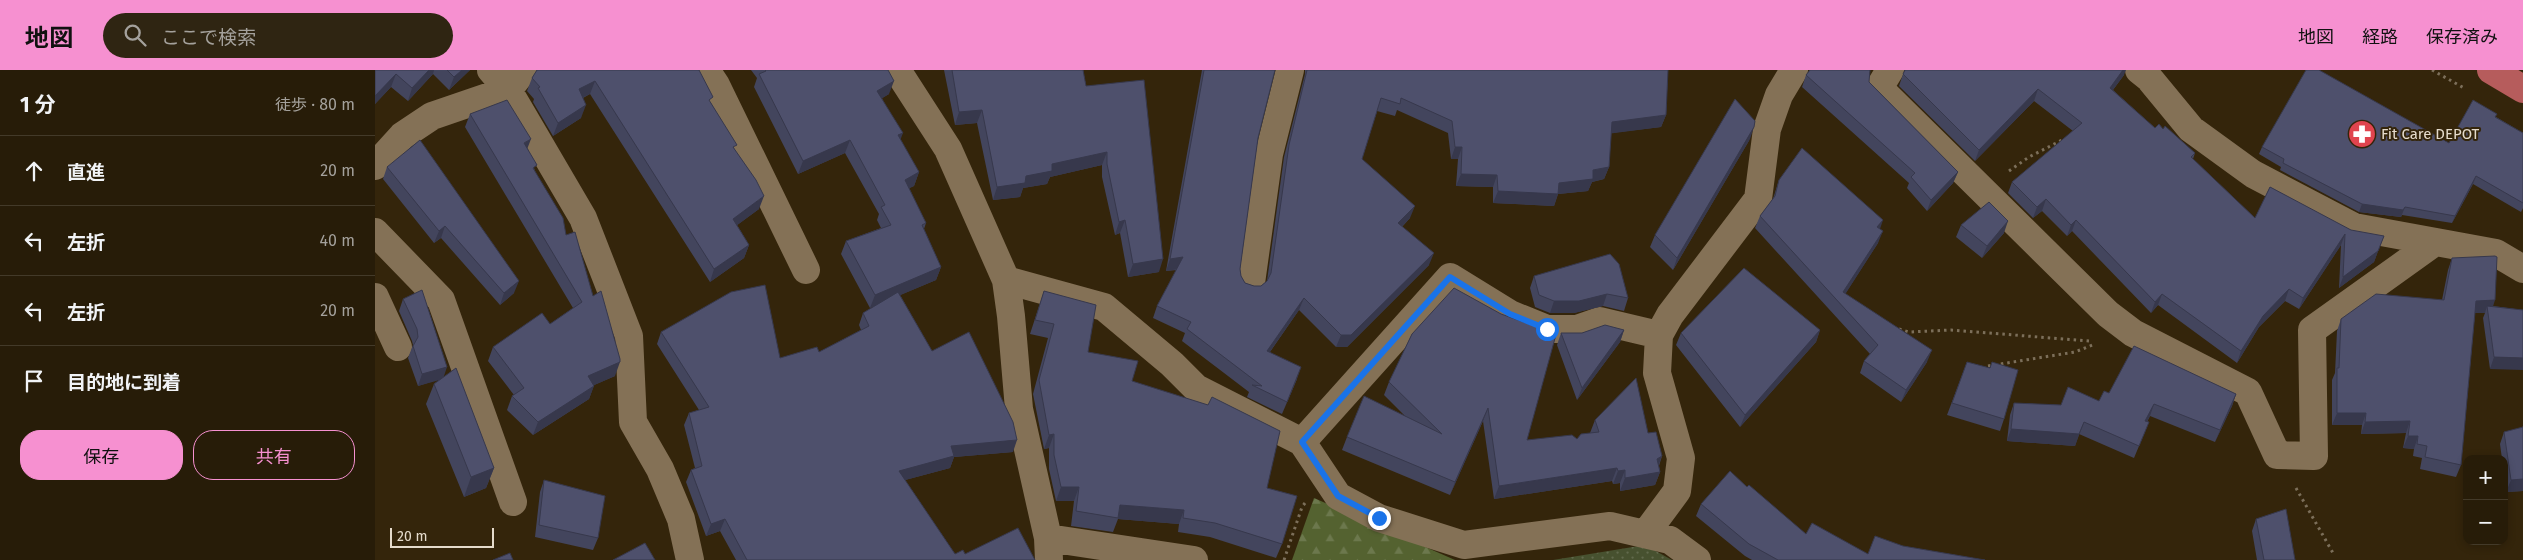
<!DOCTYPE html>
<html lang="ja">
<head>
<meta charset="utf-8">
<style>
  body { margin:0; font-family:"Fira Sans","Noto Sans JP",sans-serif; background:#2f2512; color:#f1f3f6 }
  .controls { position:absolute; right:15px; bottom:15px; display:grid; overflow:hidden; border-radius:10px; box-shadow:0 2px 8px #0003 }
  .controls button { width:45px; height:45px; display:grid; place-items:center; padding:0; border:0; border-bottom:1px solid #433a29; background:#271c08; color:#f1f3f6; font:25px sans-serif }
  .scale { position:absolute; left:15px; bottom:12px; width:104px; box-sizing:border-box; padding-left:5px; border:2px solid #e5dbcc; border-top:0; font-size:14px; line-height:18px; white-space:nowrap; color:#e5dbcc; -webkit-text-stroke:4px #34250b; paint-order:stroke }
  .stop { position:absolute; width:15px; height:15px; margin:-11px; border:4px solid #1a73e8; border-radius:50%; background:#fff }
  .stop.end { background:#1a73e8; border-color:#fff; box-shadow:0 1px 5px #0008 }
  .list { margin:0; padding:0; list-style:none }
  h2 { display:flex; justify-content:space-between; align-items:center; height:65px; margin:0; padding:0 20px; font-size:21px }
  h2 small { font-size:16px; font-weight:400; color:#a4a19c }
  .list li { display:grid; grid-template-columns:32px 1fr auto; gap:15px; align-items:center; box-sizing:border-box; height:70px; padding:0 20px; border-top:1px solid #433a29 }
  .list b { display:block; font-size:19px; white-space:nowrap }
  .list em { font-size:16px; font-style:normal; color:#a4a19c }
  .actions { display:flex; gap:10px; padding:15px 20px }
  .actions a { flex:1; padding:11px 0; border:1px solid #f690d0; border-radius:20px; text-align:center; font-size:18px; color:#f690d0 }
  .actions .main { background:#f690d0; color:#111 }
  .icon { flex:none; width:28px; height:28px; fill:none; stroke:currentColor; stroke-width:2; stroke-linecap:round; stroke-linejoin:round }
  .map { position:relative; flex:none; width:2148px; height:490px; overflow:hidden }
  header { display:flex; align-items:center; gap:30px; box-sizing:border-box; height:70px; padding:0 25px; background:#f690d0; color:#111 }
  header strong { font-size:24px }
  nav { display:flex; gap:28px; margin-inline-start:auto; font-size:18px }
  .search { width:350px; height:45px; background:#2f2512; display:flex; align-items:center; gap:12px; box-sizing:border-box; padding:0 18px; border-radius:28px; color:#a4a19c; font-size:19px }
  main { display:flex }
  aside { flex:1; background:#271c08 }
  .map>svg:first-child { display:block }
  .grass { fill:url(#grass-dots) }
  .forest { fill:url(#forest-firs) }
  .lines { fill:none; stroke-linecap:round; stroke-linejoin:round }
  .path { stroke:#7c6f5a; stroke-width:3; stroke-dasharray:2.5 4; stroke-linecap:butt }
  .minor { stroke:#847156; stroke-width:28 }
  .major { stroke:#b65c5c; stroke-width:28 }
  .wall { fill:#43455d }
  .shaded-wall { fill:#37384c }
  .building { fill:#4e506c; stroke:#37384c }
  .route { stroke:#1a73e8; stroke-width:6 }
  .labels { text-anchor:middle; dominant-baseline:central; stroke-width:4; stroke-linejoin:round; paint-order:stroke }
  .poi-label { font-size:15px; fill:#e5dbcc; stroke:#34250b; text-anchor:start }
</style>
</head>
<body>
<header>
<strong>地図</strong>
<div class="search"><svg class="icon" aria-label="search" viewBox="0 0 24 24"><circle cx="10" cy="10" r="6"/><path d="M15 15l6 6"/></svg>ここで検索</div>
<nav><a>地図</a><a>経路</a><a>保存済み</a></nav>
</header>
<main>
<aside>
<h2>1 分<small>徒歩 · 80 m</small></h2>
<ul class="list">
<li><svg class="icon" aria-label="ahead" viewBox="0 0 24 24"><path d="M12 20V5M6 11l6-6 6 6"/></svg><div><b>直進</b></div><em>20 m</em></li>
<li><svg class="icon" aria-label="left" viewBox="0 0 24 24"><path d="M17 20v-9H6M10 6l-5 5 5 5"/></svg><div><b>左折</b></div><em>40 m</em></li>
<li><svg class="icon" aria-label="left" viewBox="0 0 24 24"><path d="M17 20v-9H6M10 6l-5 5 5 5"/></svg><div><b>左折</b></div><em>20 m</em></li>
<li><svg class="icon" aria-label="arrive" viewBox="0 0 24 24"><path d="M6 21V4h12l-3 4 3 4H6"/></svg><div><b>目的地に到着</b></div></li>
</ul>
<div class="actions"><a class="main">保存</a><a>共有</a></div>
</aside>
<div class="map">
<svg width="2148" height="490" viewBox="0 0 2148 490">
  <defs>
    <pattern id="grass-dots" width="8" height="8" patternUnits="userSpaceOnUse" patternTransform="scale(1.25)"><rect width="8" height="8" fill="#47512f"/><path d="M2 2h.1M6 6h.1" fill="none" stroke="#61694c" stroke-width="1.8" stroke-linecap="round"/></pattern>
    <pattern id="forest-firs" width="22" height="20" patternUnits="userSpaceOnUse" patternTransform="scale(1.25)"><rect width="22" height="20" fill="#546230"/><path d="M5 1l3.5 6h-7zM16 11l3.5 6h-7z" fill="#6c784d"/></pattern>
  </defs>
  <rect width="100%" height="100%" fill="#34250b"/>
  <path class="grass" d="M1270 475 1297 490H1178Z"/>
  <path class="forest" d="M939 428 1080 490H917Z"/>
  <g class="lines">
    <path class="path" d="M2057 0 2089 18
      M1634 101 1654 87 1689 69
      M1524 259 1534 262 1576 260 1714 271
      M1613 296 1700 282 1720 274
      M1921 418 1958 483
      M909 490 927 437 930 433"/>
    <path class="minor" d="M116 0 133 20 208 148 254 266 258 352 285 399 306 449 315 490
      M331 0 341 15 431 200
      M522 0 573 79 631 210 636 246 644 339 673 468 674 490
      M1515 0 1504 18 1733 244 1758 263 1873 322 1902 385 1939 386 1937 260 2060 172
      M1764 0 1774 8 1816 59 1878 104 1979 157 2121 183 2148 199
      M0 96 27 66 57 46 133 20 149 0
      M0 162 66 230 138 432
      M631 210 729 237 797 294 821 318 927 372 963 426 1004 448 1089 475 1235 456 1295 470 1322 490
      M876 213 894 84 915 0
      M0 227 23 277
      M927 372 1075 207 1135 244 1172 259H1202L1225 251 1284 265
      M1271 463 1302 421 1306 388 1282 303 1284 265 1295 245 1383 129 1392 59 1404 25 1419 0
      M673 468 819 490"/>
    <path class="major" d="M2116 0 2148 19"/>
  </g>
  <path class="wall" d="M0 0H95L74 20 58 4 33 31 16 17 0 34Z
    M162 0 336 33 360 80 384 139 362 155 374 175 369 188 335 212 215 24 208 28 206 48 178 66 158 32 159 29 152 21 157 8Z
    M376 0H513L514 24 507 28 525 69 544 102 539 116 534 118 551 153 549 159 566 197 561 210 525 225 557 281 638 382 579 387 575 398 530 410 580 484 660 490H361L345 461 331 466 311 412 316 400 320 398 309 355 314 343 324 340 282 274 286 262 405 288 444 282 486 260 484 255 488 243 500 236 495 238 466 184 471 171 506 158 502 150 504 144 470 83 423 104 379 17 382 8Z
    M569 0H708L711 16 784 202 753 207 745 163 740 165 727 107V95L675 107 672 114 648 118 645 127 618 130 602 53 580 55Z
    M827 0H900L883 68 865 199 866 206 870 213 879 216H886L892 211 909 87 930 4V0H1293L1291 45 1286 57 1236 63 1234 97 1229 109 1217 112 1213 121 1183 124 1179 136 1118 133V117L1081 116 1083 89H1076L1073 63 1022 40 1020 46 1002 41 987 89 1035 148 1027 157 1054 195 972 277H961L924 240 895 282 922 309 907 344 872 327 874 322 807 271 810 263 778 248 782 236 802 200 791 201Z
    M1494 4V12L1583 102 1578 113 1552 141 1532 118 1534 113 1427 17 1431 5Z
    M1528 4 1749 5 1738 20 1780 58 1788 59 1820 83 1818 89 1880 148 1895 117 2004 178 1999 192 1964 218 1966 175 1924 239 1910 231 1884 257 1862 293 1783 235 1776 243 1697 161 1692 166 1667 141 1658 148 1633 123 1637 112 1698 61 1659 31 1600 91 1524 16Z
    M95 44 153 79 160 101 191 165 240 306 219 315 214 329 158 365 132 340 137 326 139 325 113 291 118 277 175 254 198 238 90 57Z
    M2121 47 2148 63V138L2146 142 2098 114 2077 153 2027 145 2026 147 1984 142 1905 100 1906 97 1884 84 1887 77 2074 73Z
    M1375 69 1298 200 1275 177 1280 165Z
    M12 97 139 223 125 235 66 168 59 173 8 109Z
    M1404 110 1505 159 1503 173 1470 224 1552 292 1526 332 1485 303 1489 291 1495 284 1380 158 1385 146 1398 129Z
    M1586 155 1629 163 1607 188 1581 167Z
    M2077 188 2118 236 2148 240 2115 299 2108 248 2110 243H2100L2086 395 2081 407 2045 399 2047 388 2038 386 2039 379 2028 378 2031 363 1986 364 1987 355H1957V310L1960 303 1962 261 1966 249 2067 230 2073 200Z
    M1159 206 1253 228 1249 241 1228 236 1199 243H1175L1160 237 1155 218Z
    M669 221 713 282 757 311 892 418 907 474 901 488 835 467 803 462 804 454 743 449 738 462 696 456 699 431H681L674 399V378L669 379 658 324 673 268 655 264Z
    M28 229 68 307 119 398 111 418 89 427 51 334 59 314 65 309 43 316 33 288 38 275 37 271 24 241Z
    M1249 260 1245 272 1202 330 1182 275 1186 263H1207Z
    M1445 260 1441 272 1365 357 1301 275 1306 263Z
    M1037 264 1152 370 1202 369 1215 363 1220 350 1273 363 1287 386 1284 396 1285 402 1280 415 1245 421V413L1238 414 1237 411 1119 429 1108 351 1075 425 967 380 972 367 1031 347 1009 325 1014 312Z
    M1592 292 1615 298 1629 349 1625 361 1572 345Z
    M1734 323 1861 324 1857 336 1840 372 1775 346 1772 352H1774L1759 388 1704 364 1700 376 1632 371 1635 345 1639 333 1686 335 1724 331Z
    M2148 356V421L2131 422 2129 406V389H2127L2125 374 2129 362 2147 358Z
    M169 410 223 468 218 480 160 467 165 422Z
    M1372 417 1431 464 1493 484 1528 476 1610 490H1377L1370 486 1321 446 1326 434Z
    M1881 449 1920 490H1882L1877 461Z"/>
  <path class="shaded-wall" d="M54 0H59L58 4 33 31 37 18Z
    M87 0H95L74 20 79 7Z
    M1748 0H1751L1749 5 1731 29 1735 18Z
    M21 4 16 17 0 34V26Z
    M220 11 215 24 199 32 204 19Z
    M519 11 514 24 498 34 502 21Z
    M1663 19 1659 31 1600 91 1604 80Z
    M211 35 206 48 178 66 183 53Z
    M607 40 602 53 580 55 584 42Z
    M1291 45 1286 57 1232 64 1237 52Z
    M1379 57 1375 69 1298 200 1302 188Z
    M528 63 523 76V65Z
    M156 69 151 82 149 73Z
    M475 70 470 83 423 104 428 91Z
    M1080 77H1087L1083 89H1076Z
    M732 82 727 95 675 107 672 114 648 118 645 127 618 130 622 117 677 94Z
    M1234 97 1229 109 1217 112 1213 121 1183 124 1179 136 1118 133 1123 121Z
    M544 102 539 116 525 123 530 110Z
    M1583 102 1578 113 1552 141 1556 130Z
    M1086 104 1122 105 1118 117 1081 116Z
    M2101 106 2098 114 2077 153 2080 146Z
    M389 126 384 139 353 162 358 149Z
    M1671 129 1667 141 1658 148 1662 137Z
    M1987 134 2030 137 2026 147 1984 142Z
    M1040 136 1035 148 1019 165 1023 153Z
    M750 150 745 163 740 165 744 152Z
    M1508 150 1504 162 1502 157Z
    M1701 150 1697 161 1692 166 1696 155Z
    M1633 151 1629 163 1607 188 1612 176Z
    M70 156 66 168 59 173 64 161Z
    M1508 161 1503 173 1464 234 1468 222Z
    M1970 164 1966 175 1924 239 1928 228Z
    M2009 166 1999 192 1964 218 1968 207Z
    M374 175 369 188 335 212 339 199Z
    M1059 183 1054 195 972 277H961L966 265Z
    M808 187 804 199 791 201 795 189Z
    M788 189 784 202 753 207 758 194Z
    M566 197 561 210 495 238 500 225Z
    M144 211 139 223 125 235 129 223Z
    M1914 219 1910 231 1884 257 1862 293 1866 281 1888 246Z
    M1232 224 1228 236 1199 243H1175L1179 231Z
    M1787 224 1783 235 1776 243 1780 232Z
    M929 228 924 240 887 293 892 281Z
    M2120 230 2116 243 2112 236 2110 243H2097L2101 231Z
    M1249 260 1245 272 1202 330 1207 318Z
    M1445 260 1441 272 1365 357 1370 345Z
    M1557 280 1552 292 1526 332 1531 320Z
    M2119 287 2148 288V300L2115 299Z
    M245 292 240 306 208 320 213 306Z
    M72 297 68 309 43 316 47 304Z
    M926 297 922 309 907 344 912 332Z
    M219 316 214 329 158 365 163 352Z
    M1861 324 1857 336 1840 372 1845 360Z
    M1779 334 1775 346 1766 363 1770 351Z
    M1113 338 1108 351 1075 425 1080 412Z
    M1962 343H1991L1987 355H1957Z
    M2035 351 2031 363 1986 364 1990 352Z
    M1709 352 1700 376 1632 371 1636 359Z
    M679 364 674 378 669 379 674 365Z
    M2033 366H2043L2039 379 2028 378Z
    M642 370 638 382 579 387 575 398 519 413 524 401 576 376Z
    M1287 386 1282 399V389Z
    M119 398 111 418 89 427 96 407Z
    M1242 398 1237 411 1119 429 1124 416Z
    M1250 400 1245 413 1238 414 1243 401Z
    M1285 402 1280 415 1245 421 1250 408Z
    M2148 409V421L2131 422 2136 410Z
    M686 417H704L699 431H681Z
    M745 435 809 440 804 454 743 449Z
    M350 449 345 461 331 466 336 454Z"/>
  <path class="building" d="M0 0H54L37 18 21 4 0 26Z
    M72 0H87L79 7Z
    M162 0H324L338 27 334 30 362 75 358 77 381 110 389 126 358 149 374 175 339 199 220 11 204 19 211 35 183 53 163 18 165 17 157 8Z
    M390 0H513L519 11 502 21 528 63 523 65 544 102 530 110 551 153 547 155 566 197 500 225 471 171 516 155 506 137 510 135 475 70 428 91 384 4 391 1Z
    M577 0H708L711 16 769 10 788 189 758 194 750 150 744 152 732 94V82L677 94V101L651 106 650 113 622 117 607 40 584 42Z
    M829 0H900L883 68 865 199 866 206 870 213 879 216H886L892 211 896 203 914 75 932 0H1293L1291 45 1237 52 1234 97 1218 100V109L1184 113 1183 124 1123 121 1122 105 1086 104 1087 77H1080L1077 51 1026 28 1025 34 1006 28 987 89 1040 136 1023 153 1059 183 976 265H966L929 228 892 281 926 297 912 332 877 315 887 316 812 259 816 252 782 236 808 187 795 189Z
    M1435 0H1495L1494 12 1583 102 1556 130 1536 107 1540 103 1431 5Z
    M1530 0H1748L1735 18 1780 58 1784 54 1788 59 1790 56 1820 83 1816 87 1880 148 1895 117 1976 160 2009 166 2003 181 1968 207 1970 164 1928 228 1914 219 1888 246 1866 281 1787 224 1780 232 1701 150 1696 155 1671 129 1662 137 1637 112 1707 53 1663 19 1604 80 1528 4Z
    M1931 0H1944L2074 73 2098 30 2122 44 2120 47 2148 63V133L2101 106 2080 146 2030 137 2028 140 1987 134 1908 93 1909 89 1887 77Z
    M1360 29 1380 51 1379 57 1302 188 1280 165Z
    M132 30 156 69 149 73 162 95 158 98 188 148 191 165 200 162 218 226 226 221 245 289V292L213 306 219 316 163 352 137 326 149 318 118 277 167 243 175 254 207 232 95 44Z
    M45 70 144 211 129 223 70 156 64 161 12 97Z
    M1427 78 1508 150 1502 157 1508 161 1468 222 1557 280 1531 320 1489 291 1503 275 1385 146 1400 126 1404 110Z
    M1614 132 1633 151 1612 176 1586 155Z
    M1235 184 1244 194 1253 228 1232 224 1204 231H1179L1164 225 1159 206Z
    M2120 186 2122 187 2120 230 2101 231 2086 395 2050 387 2052 376 2042 374 2043 366H2033L2035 351 1990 352 1991 343H1962V298H1964L1966 249 2001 224 2069 230 2077 188Z
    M1369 198 1445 260 1370 345 1306 263Z
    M390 215 405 288 442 277 444 282 494 256 488 243 523 222 557 281 594 262 638 352 642 370 576 376 579 386 524 401 580 484 588 480 590 484 643 458 660 490H372L350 449 336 454 316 400 327 396 314 343 334 337 286 262 356 222Z
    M1079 218 1126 244 1171 260 1182 261 1152 370 1197 365 1202 369 1206 364 1224 362 1220 350 1261 308 1273 363 1281 362 1287 386 1282 389 1285 402 1250 408V400L1243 401 1242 398 1124 416 1113 338 1080 412 972 367 989 326 1067 364 1014 312 1037 264Z
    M47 220 72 297 47 304 38 276 43 267 42 259 28 229Z
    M669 221 721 235 713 282 763 291 757 311 833 335 837 327 905 361 892 418 922 426 907 474 840 453 808 448 809 440 745 435 743 448 701 441 704 417H686L679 385V364L674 365 664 310 679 254 660 250Z
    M2112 236 2148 240V288L2119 287Z
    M1230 255 1249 260 1207 318 1186 263H1207Z
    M1759 276 1861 324 1845 360 1779 334 1770 351 1774 352 1764 376 1709 352 1704 364 1636 359 1639 333 1686 335 1693 317 1724 331 1729 321 1734 323Z
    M1592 292 1615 298 1617 292 1643 300 1629 349 1577 333Z
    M81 298 119 398 96 407 59 314Z
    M2148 357V409L2136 410 2129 362Z
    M1355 401 1372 417 1374 415 1431 464 1437 453 1493 484 1500 466 1528 476 1610 490H1403L1374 474 1326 434Z
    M169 410 230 426 223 468 164 455Z
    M1911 439 1920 490H1889L1881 449Z
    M270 473 280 490H238Z
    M135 483 138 490H118Z"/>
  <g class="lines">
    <path class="route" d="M1004 448 963 426 927 372 1075 207 1135 244 1172 259"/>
  </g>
  <defs>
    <g id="pharmacy-disc" transform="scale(1.4375)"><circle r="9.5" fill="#e0444e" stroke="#34250b"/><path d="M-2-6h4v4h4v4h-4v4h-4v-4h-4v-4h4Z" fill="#fff"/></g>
  </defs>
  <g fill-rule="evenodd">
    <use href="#pharmacy-disc" x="1987" y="64"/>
  </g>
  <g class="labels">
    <g class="poi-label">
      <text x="2006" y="64">Fit Care DEPOT</text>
    </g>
  </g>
</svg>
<div class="controls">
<button>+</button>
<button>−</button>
</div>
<div class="scale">20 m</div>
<div class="stop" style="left:1172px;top:259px"></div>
<div class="stop end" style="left:1004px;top:448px"></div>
</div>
</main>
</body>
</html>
